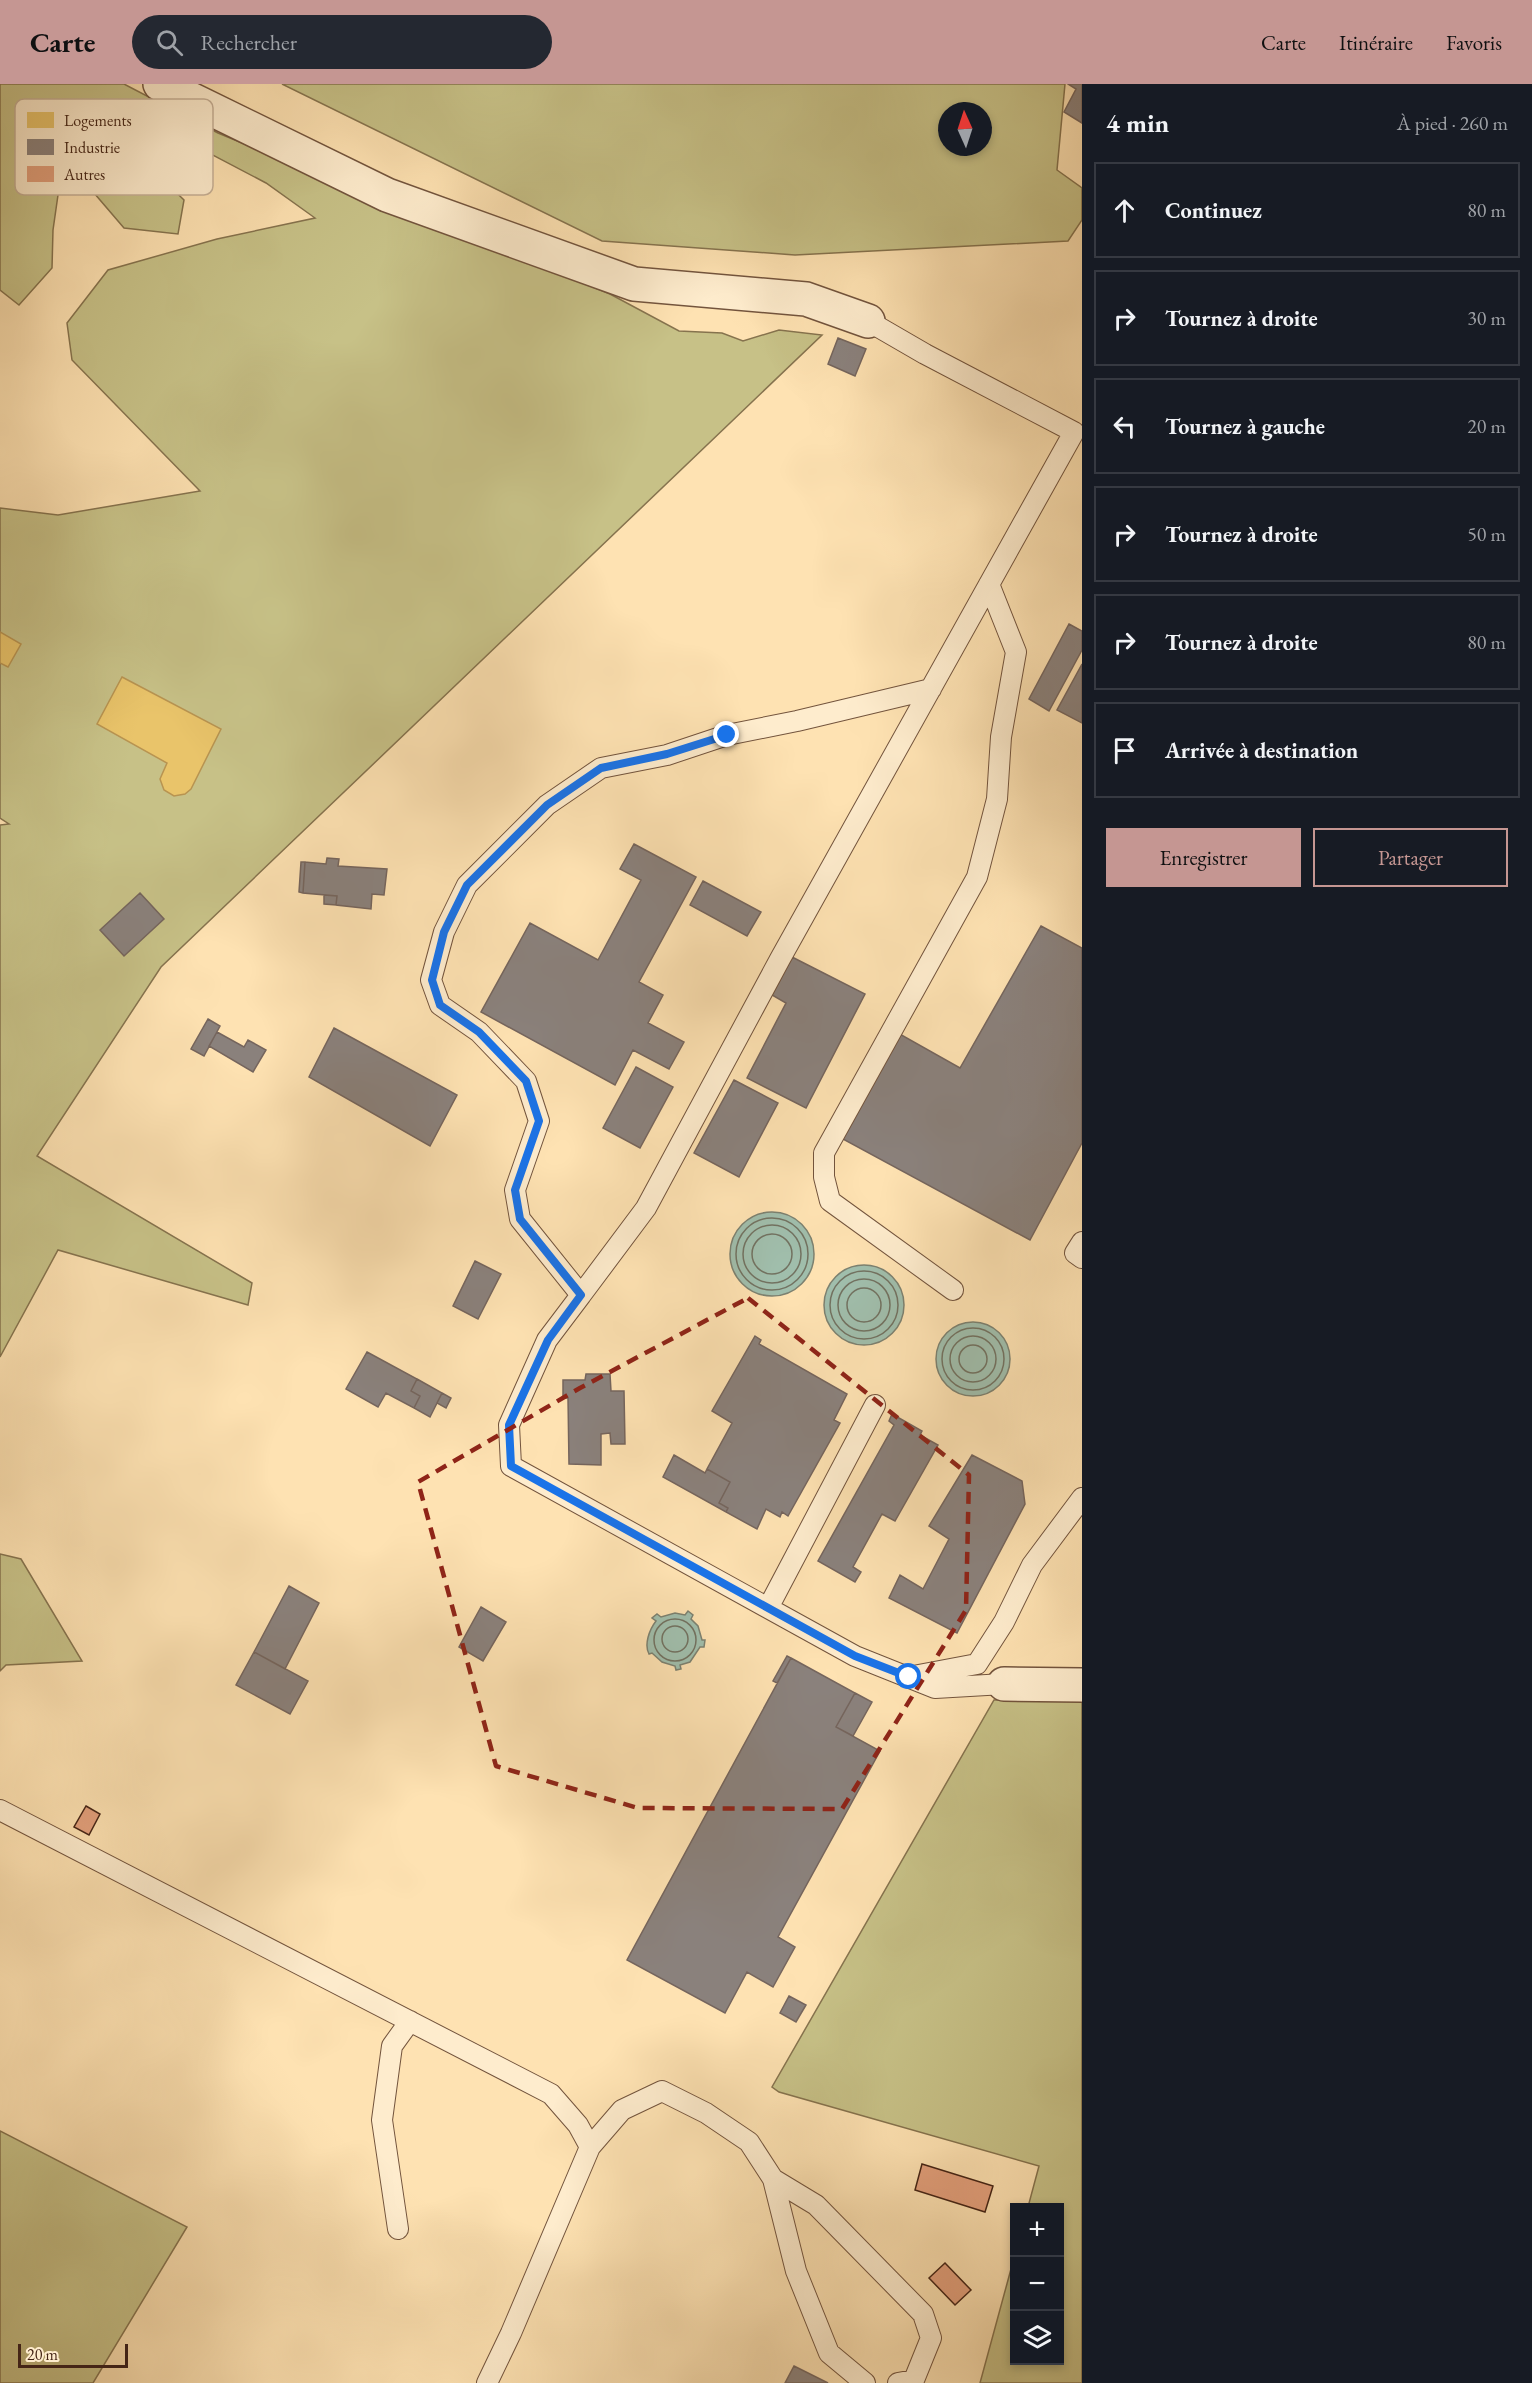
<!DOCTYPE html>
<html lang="fr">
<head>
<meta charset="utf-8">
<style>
  body { margin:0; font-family:"EB Garamond",serif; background:#242831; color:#f1f3f6 }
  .controls { position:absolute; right:18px; bottom:18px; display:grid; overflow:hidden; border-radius:0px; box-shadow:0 3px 9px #0003 }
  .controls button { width:54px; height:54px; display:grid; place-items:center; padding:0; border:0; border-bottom:2px solid #363941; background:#171b24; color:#f1f3f6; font:30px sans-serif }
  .compass { position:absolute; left:938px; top:18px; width:54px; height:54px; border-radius:50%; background:#171b24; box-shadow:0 3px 9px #0003; rotate:357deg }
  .scale { position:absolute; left:18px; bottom:15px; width:110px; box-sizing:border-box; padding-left:6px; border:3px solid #452516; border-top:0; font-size:16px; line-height:21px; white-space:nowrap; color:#452516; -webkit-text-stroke:4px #feeccd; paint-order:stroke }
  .stop { position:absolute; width:18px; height:18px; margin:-14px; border:4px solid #1a73e8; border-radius:50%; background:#fff }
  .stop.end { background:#1a73e8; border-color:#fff; box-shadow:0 2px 6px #0008 }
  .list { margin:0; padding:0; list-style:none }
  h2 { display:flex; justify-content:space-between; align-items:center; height:78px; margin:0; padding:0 24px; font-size:26px }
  h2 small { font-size:20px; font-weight:400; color:#9ea1a6 }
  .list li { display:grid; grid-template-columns:39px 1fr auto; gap:18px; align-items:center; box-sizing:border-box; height:96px; margin:0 12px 12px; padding:0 12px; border:2px solid #363941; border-radius:0px }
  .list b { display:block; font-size:22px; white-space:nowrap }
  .list em { font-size:20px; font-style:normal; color:#9ea1a6 }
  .actions { display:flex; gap:12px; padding:18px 24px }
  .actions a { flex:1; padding:14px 0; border:2px solid #c59692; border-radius:0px; text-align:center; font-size:21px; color:#c59692 }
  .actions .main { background:#c59692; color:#111 }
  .icon { flex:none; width:33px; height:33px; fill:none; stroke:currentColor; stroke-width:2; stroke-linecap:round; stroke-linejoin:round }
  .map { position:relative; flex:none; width:1082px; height:2299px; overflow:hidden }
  header { display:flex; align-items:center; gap:36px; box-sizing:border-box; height:84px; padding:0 30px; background:#c59692; color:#111 }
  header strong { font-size:28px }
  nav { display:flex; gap:33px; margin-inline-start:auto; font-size:21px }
  .search { width:420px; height:54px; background:#242831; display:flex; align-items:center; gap:15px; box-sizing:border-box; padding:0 21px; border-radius:33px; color:#9ea1a6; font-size:22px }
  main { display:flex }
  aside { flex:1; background:#171b24 }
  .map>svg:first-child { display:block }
  .green { fill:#c7c187; stroke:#86734e; stroke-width:1.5; fill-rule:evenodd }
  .water { fill:#a0beac; stroke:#7c8170; stroke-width:1.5 }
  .homes { fill:#e9c46a; stroke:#b89451; stroke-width:1.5 }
  .industry { fill:#8a817c; stroke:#75655d; stroke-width:1.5 }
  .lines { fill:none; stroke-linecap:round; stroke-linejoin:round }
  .shore { stroke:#727261; stroke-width:1.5 }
  .building { fill:#e3a07c; stroke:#452516; stroke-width:1.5 }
  .lane-casing { stroke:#73543d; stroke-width:22 }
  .street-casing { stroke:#73543d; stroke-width:36 }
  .lane { stroke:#feeccd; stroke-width:20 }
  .street { stroke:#feeccd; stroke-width:33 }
  .route { stroke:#1a73e8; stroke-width:8 }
  .marked { fill:none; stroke:#8f2418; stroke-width:4.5; stroke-dasharray:12 8; stroke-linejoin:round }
  .key { fill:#feeccd; stroke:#c6b096; stroke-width:1.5 }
  .key-label { font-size:16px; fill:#452516 }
</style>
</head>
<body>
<header>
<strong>Carte</strong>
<div class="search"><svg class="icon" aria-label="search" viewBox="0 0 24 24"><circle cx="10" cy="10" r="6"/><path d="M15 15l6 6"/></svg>Rechercher</div>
<nav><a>Carte</a><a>Itinéraire</a><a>Favoris</a></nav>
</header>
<main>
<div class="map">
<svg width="1082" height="2299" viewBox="0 0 1082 2299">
  <rect width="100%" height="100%" fill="#fee2b2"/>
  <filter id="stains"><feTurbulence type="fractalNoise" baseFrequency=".00333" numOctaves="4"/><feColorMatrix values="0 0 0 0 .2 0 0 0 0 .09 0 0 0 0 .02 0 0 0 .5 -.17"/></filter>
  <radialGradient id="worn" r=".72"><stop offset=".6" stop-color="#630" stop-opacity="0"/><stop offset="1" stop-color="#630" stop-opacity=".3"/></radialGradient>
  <path class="green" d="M0 0H124L218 49 610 210 679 247 722 249 743 257 779 246 822 251 161 883 37 1072 252 1199 248 1221 58 1166 0 1273V741L9 740 0 734V424L58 431 200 407 72 276 67 239 108 186 217 155 315 134 266 99 129 27 107 24 138 71 184 116 178 150 124 144 94 109 59 104 53 146 52 184 19 221 0 206Z
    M282 0H1065L1057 86 1082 104V136L1068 157 795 171 602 157ZM947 27H983V63H947Z
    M0 1470 21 1475 82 1577 6 1581 0 1587Z
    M1082 1613V2299H980L1014 2174V2276H1060V2124L1028 2123 1039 2082 779 2008 772 2003 994 1616Z
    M0 2047 187 2143 93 2299H0Z"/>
  <path class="water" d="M730 1170a42 42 0 1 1 84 0a42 42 0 1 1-84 0Z
    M824 1221a40 40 0 1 1 80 0a40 40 0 1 1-80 0Z
    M936 1275a37 37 0 1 1 74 0a37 37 0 1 1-74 0Z
    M688 1527 693 1531 691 1535 698 1542 702 1556H705L704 1563H700L690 1578 680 1581 681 1585 676 1586 675 1582 662 1578 652 1569 649 1570C644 1561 649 1546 656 1537L652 1534 657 1530 661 1533 675 1529 685 1531Z"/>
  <path class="homes" d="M0 548 21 560 8 583 0 579Z
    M122 593 221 645 191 705 185 710 174 712 164 706 160 695 167 679 97 640Z"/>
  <path class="industry" d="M1068 0H1082V39L1064 28 1076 5Z
    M838 254 866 265 855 292 828 280Z
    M1069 540 1082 547V566L1049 627 1029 615Z
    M1082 580V639L1057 626Z
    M634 760 696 793 639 898 663 911 648 939 684 958 669 985 633 966 615 1001 481 928 530 839 598 876 641 796 620 785Z
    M327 774 339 775 338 782 387 785 384 811 372 810 371 825 336 821 337 812 303 809 305 778 326 780Z
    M301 778H305L303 809 299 808Z
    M703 797 761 828 747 852 690 821Z
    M140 809 164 835 124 872 100 846Z
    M324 811 337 812 336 821 324 820Z
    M1041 842 1082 864V1059L1030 1156 841 1054 898 949 960 984Z
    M792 873 865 910 806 1024 747 994 786 919 772 911Z
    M208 935 220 942 204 972 191 965Z
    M334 944 457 1011 430 1062 309 993Z
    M217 948 244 963 248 956 266 966 253 988 209 962Z
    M636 983 673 1003 640 1064 603 1044Z
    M734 996 778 1019 739 1093 694 1069Z
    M475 1177 501 1190 478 1235 453 1222Z
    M755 1252 761 1256 759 1260 847 1310 834 1336 840 1339 788 1432 782 1428 780 1433 766 1425 757 1445 726 1428 728 1424 719 1419 730 1398 707 1385 732 1339 712 1327Z
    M367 1268 417 1295 411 1307 420 1312 414 1324 386 1309 378 1323 346 1305Z
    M586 1290H610L611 1307H624L625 1360H611L610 1349 601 1350V1381L569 1380 568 1314H563V1296H585Z
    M417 1295 442 1309 430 1333 414 1324 420 1312 411 1307Z
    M442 1309 451 1314 446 1324 437 1319Z
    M892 1330 922 1347 920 1351 938 1361 895 1437 882 1430 853 1483 861 1488 855 1498 818 1477 894 1341 889 1337Z
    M674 1371 705 1389 707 1385 730 1398 719 1419 728 1424 726 1428 663 1393Z
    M972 1371 1022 1397 1025 1420 957 1549 889 1514 900 1491 923 1505 949 1455 929 1442Z
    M289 1502 319 1519 285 1585 254 1568Z
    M481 1523 506 1538 483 1577 459 1563Z
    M254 1568 308 1597 290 1630 236 1601Z
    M787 1572 791 1574 777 1599 773 1597Z
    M791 1574 855 1609 836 1643 880 1667 778 1853 795 1863 773 1903 747 1888 725 1929 627 1876Z
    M855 1609 872 1618 853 1652 836 1643Z
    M789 1912 806 1921 796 1938 780 1929Z
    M794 2282 828 2299H785Z"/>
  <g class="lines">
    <path class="shore" d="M736 1170a36 36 0 1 1 72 0a36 36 0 1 1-72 0Z
      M743 1170a29 29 0 1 1 58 0a29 29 0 1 1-58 0Z
      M752 1170a20 20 0 1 1 40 0a20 20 0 1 1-40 0Z
      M830 1221a34 34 0 1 1 68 0a34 34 0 1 1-68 0Z
      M838 1221a26 26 0 1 1 52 0a26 26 0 1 1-52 0Z
      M847 1221a17 17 0 1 1 34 0a17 17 0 1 1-34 0Z
      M942 1275a31 31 0 1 1 62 0a31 31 0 1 1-62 0Z
      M950 1275a23 23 0 1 1 46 0a23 23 0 1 1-46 0Z
      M959 1275a14 14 0 1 1 28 0a14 14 0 1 1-28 0Z
      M654 1556a21 21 0 1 1 42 0a21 21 0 1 1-42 0Z
      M662 1555a13 13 0 1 1 26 0a13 13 0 1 1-26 0Z"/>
  </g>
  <path class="building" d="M86 1722 100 1730 89 1751 74 1743Z
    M922 2080 993 2102 985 2128 915 2106Z
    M945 2179 971 2206 955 2221 929 2194Z"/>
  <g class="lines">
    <g class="lane-casing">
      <path id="lane" d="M1082 1158 1075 1169 1082 1174
        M953 1206 830 1117 824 1093V1069L977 793 997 715 1001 653 1016 568 989 500
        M581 1211 646 1124 780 875 1074 348 925 270 868 237
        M875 1321 768 1524 855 1572 935 1604 1004 1600
        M768 1524 511 1382 509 1341 547 1256 581 1211 520 1135 515 1106 539 1037 526 997 479 948 440 921 431 896 444 848 467 801 547 721 601 684 667 671 727 651 797 637 931 605
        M908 1593 977 1580 1004 1538 1032 1481 1082 1414
        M0 1726 551 2010 578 2041 590 2063
        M773 2095 816 2121 923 2230 931 2254 914 2296 898 2299
        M398 2145 382 2036 392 1962 410 1937
        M487 2299 511 2249 590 2063 622 2026 662 2007 706 2029 749 2058 773 2095 796 2187 829 2269 865 2299"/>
    </g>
    <g class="street-casing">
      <path id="street" d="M160 0 387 111 634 200 806 215 868 237
        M1004 1600 1082 1601"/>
    </g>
    <use href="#lane" class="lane"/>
    <use href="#street" class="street"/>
  </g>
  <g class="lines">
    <path class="route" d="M727 651 667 670 601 684 547 721 467 801 444 848 432 896 440 921 479 948 526 997 539 1037 515 1106 520 1135 581 1211 548 1256 509 1341 511 1382 855 1572 909 1593"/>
  </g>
  <path class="marked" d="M748 1214 969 1391 966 1526 842 1725 638 1724 496 1682 418 1398 580 1304Z"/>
  <rect x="15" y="15" width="198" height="96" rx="9" class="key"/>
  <rect x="27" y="28" width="27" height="16" fill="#e9c46a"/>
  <rect x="27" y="55" width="27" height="16" fill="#8a817c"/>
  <rect x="27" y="82" width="27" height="16" fill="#e3a07c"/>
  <g class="key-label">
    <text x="64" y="42">Logements</text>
    <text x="64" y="69">Industrie</text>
    <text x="64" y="96">Autres</text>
  </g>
  <rect width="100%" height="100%" filter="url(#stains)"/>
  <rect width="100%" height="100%" fill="url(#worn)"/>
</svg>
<div class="controls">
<button>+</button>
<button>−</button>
<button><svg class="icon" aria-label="layers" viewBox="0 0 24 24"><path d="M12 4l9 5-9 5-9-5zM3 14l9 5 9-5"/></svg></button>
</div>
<svg class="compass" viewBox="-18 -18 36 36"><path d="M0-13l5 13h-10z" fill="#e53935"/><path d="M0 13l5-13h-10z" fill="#9ea1a6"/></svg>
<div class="scale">20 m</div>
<div class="stop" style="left:909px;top:1593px"></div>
<div class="stop end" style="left:727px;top:651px"></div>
</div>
<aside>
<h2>4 min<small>À pied · 260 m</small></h2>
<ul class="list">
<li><svg class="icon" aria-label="ahead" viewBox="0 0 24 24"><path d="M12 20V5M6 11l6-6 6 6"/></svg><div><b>Continuez</b></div><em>80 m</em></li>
<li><svg class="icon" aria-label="right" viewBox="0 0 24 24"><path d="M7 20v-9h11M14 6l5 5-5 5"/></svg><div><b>Tournez à droite</b></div><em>30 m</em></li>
<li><svg class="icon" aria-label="left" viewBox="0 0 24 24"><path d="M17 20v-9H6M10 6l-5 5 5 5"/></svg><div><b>Tournez à gauche</b></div><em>20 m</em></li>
<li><svg class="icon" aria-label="right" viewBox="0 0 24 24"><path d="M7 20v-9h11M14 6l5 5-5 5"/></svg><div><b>Tournez à droite</b></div><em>50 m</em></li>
<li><svg class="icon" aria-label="right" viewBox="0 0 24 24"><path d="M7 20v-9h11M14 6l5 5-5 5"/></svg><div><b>Tournez à droite</b></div><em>80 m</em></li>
<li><svg class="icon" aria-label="arrive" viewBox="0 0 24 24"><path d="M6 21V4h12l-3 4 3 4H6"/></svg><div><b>Arrivée à destination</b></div></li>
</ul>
<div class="actions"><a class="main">Enregistrer</a><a>Partager</a></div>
</aside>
</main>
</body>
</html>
